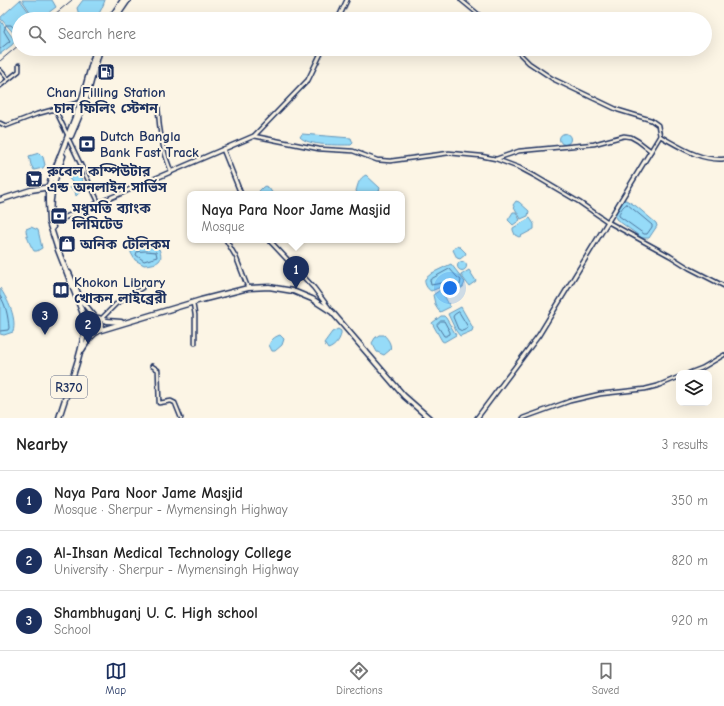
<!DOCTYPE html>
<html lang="en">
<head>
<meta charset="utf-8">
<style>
  body { margin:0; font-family:"Comic Neue","Noto Sans Bengali",sans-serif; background:#f6f6f6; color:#222 }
  .controls { position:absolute; right:12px; bottom:12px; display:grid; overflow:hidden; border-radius:8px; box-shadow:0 4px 16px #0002 }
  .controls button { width:36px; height:36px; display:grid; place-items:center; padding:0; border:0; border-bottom:1px solid #e0e0e0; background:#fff; color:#222; font:20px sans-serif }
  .you { position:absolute; left:450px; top:288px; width:14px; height:14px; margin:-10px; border:3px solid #fff; border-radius:50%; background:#1a73e8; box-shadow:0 0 0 6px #1a73e833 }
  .badge { display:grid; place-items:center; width:26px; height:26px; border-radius:50%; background:#1b2f5e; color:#fff; font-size:13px; font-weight:700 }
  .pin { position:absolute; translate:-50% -33px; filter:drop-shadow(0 1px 2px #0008) }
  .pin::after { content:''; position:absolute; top:21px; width:14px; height:12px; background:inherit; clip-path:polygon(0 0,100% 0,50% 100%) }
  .popup { position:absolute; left:187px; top:191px; width:218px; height:52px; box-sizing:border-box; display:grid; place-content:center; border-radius:8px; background:#fff; filter:drop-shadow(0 1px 3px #0005); font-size:13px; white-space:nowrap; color:#767676 }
  .popup b { font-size:15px; color:#222 }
  .popup::after { content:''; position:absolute; left:50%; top:100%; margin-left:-8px; border:8px solid transparent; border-top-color:#fff }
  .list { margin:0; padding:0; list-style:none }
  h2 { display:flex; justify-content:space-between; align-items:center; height:52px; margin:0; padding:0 16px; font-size:17px }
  h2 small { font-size:13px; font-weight:400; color:#767676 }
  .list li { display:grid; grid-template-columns:26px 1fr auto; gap:12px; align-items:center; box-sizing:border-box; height:60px; padding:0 16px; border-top:1px solid #e0e0e0 }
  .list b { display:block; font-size:15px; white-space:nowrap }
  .list p { margin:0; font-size:13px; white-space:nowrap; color:#767676 }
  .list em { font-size:13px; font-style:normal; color:#767676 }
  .icon { flex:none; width:22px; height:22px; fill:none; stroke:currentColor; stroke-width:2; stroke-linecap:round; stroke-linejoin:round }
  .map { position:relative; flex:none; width:724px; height:418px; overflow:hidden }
  .search { position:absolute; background:#fff; box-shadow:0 4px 16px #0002; left:12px; right:12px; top:12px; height:44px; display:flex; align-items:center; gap:10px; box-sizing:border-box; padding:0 14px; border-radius:22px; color:#767676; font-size:15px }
  .sheet { height:232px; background:#fff }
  nav { display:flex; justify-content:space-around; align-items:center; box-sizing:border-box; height:56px; border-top:1px solid #e0e0e0; background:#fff; font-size:11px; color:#767676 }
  nav a { display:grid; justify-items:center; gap:2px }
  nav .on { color:#1b2f5e }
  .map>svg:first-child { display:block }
  .water { fill:#96dbf8; stroke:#6596ba }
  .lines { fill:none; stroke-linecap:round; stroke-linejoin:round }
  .shore { stroke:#4c749c; stroke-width:1 }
  .minor-casing { stroke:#1b2f5e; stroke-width:5.5 }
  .tertiary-casing { stroke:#1b2f5e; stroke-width:6 }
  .primary-casing { stroke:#1b2f5e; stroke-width:7 }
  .minor { stroke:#fcf5e5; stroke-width:2.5 }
  .tertiary { stroke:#fcf5e5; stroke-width:3 }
  .primary { stroke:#fcf5e5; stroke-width:4 }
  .rail { stroke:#1b2f5e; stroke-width:1 }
  .labels { text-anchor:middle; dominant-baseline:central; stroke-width:4; stroke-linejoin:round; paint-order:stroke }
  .shield { fill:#fcf5e5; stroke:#5e6a86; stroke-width:1 }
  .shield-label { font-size:13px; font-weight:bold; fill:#1b2f5e }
  .poi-label { font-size:14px; font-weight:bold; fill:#1b2f5e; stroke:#fcf5e5; text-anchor:start }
</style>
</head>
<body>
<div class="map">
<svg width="724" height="418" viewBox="0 0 724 418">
  <rect width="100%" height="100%" fill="#fcf5e5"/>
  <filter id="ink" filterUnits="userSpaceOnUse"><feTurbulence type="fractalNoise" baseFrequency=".025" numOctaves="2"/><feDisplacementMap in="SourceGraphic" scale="8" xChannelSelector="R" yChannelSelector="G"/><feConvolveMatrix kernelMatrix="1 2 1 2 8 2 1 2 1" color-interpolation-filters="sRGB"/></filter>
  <g filter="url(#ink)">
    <path class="water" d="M20 0 34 19H19L18 38 1 19V17Z
      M22 0H52L56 7 40 19H35Z
      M83 0H105C103 6 99 17 92 19 90 20 85 19 82 19L79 15 77 8Z
      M0 20 15 41 12 45 0 54Z
      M559.5 139a5.5 5.5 0 1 1 11 0a5.5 5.5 0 1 1-11 0Z
      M302 134 351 138 353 143 351 145C338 145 308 146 300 137Z
      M39 153 43 157 45 165 43 168 34 170 31 165 29 156Z
      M75 166 87 189 86 192 81 191 76 196 75 191 70 188 72 182 67 176V169L69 167Z
      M366 175 380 188 378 194H358L356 191C358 184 359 178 366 175Z
      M265 186 269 188 273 194H260L259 191 263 187Z
      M623 200H626L636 206 656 223 657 226 649 238H642L616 219 615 213Z
      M516 201 519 202 529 211 528 216 521 219 513 205Z
      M513 212H516L520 220 513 225 508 220Z
      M530 218 534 224V229L519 237 515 235 513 230V228Z
      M31 227 38 230 42 248 37 251H34C30 245 26 236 26 229Z
      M146 246 159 249C165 263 155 264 144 265L135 260 131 253V250Z
      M456 246 460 247 466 253 465 255 460 259 457 258 453 250Z
      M457.5 266a4.5 4.5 0 1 1 9 0a4.5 4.5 0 1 1-9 0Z
      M451 264 465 282 463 287 451 294 447 293 441 287 431 291C427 289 424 283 425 279L432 273Z
      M469 270 476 281 469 286 461 275Z
      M0 288C8 300 17 318 13 332L4 335 0 334Z
      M440 290 442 291 450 307 440 312 435 304 433 295Z
      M461 307 473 328 472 331 460 336 456 331 448 314Z
      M441 316H444L446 318 456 335 444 342 442 341 432 323Z
      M338 329 341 331C342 338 335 347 328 349L324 343 332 332Z
      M280 335 284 339 282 345 275 351H272L269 345C271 340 274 337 280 335Z
      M379 335H384C388 339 392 345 390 350L384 355 377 352 372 343 375 338Z"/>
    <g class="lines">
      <path class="shore" d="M0 49 10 41 4 31 6 25H11L19 34
        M627 204 652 225V227L647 234H644L619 216C619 212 623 205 627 204Z
        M146 251 156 252 157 257 144 261 136 255 137 252Z
        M450 269 457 277 461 280 460 285 450 289 442 283 431 285 430 280Z
        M0 296C6 305 8 316 9 328L8 330 0 331
        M459 312 468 327 467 329 462 331 458 329 453 317 454 315Z
        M441 321H444L450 332V334L446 336H444L437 325Z"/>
      <g class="minor-casing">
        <path id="minor" d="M461 0 484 19
          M515 49 529 63 553 79 618 110 651 120 658 125 660 136C680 147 700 161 724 159
          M0 70 8 79
          M0 86 19 71V65
          M158 107C159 130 162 150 171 171
          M55 109 68 136
          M0 123 6 126 37 114 81 102
          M254 136 319 149 353 151 377 160 390 161 449 153 481 156 496 159 519 151 594 144 624 136 631 137 638 141 651 151
          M69 140 99 203
          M496 159 520 168 535 176 579 202 608 222 670 256 689 268 724 286
          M226 240 236 257 248 288
          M193 303 195 315V343
          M101 319 116 304 142 288
          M152 366 158 370 159 403 171 401 175 403 181 418
          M689 373 702 368 724 355
          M523 418 570 401 600 394 645 389 657 386 679 377"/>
      </g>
      <g class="tertiary-casing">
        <path id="tertiary" d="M338 19 347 0
          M223 149 241 194
          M52 223 254 136 308 80 323 49
          M269 240 314 288 331 311
          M477 418 539 335 660 136"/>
      </g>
      <g class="primary-casing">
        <path id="primary" d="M110 19 123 0
          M115 19 128 0
          M71 136 85 103 100 49
          M0 200 31 190 50 187
          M53 227C46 201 55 179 63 156
          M69 273 81 300 95 317
          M85 325a8 8 0 1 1 16 0a8 8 0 1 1-16 0Z
          M99 318 107 321 121 322
          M84 324 83 314 58 250 49 222 48 202V187L81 102 96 49
          M98 331 201 300 248 288 269 287 293 291 312 299 332 312 404 396 429 418
          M82 350 89 339 95 333
          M59 418C68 388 81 358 85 327"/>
      </g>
      <use href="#minor" class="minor"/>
      <use href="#tertiary" class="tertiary"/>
      <use href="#primary" class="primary"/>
      <path class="rail" d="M49 19 72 0
        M0 61 19 45"/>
    </g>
  </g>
  <defs>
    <g id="fuel-square" transform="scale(0.9)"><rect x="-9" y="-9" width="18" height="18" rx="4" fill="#1b2f5e" stroke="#fcf5e5"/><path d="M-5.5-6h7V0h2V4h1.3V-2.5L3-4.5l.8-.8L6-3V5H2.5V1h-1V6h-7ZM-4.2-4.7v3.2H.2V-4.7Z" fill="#fff"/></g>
    <g id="bank-square" transform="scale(0.9)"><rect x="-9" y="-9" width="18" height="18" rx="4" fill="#1b2f5e" stroke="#fcf5e5"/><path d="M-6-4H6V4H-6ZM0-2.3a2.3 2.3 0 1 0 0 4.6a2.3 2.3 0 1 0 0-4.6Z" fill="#fff"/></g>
    <g id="supermarket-square" transform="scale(0.9)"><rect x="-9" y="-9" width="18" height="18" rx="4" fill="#1b2f5e" stroke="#fcf5e5"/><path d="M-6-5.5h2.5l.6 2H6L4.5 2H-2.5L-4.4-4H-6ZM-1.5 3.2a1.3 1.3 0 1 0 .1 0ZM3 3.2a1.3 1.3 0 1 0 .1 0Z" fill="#fff"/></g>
    <g id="shop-square" transform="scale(0.9)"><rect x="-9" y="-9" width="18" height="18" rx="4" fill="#1b2f5e" stroke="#fcf5e5"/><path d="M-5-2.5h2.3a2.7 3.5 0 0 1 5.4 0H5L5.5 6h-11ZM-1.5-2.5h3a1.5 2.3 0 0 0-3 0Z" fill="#fff"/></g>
    <g id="library-square" transform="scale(0.9)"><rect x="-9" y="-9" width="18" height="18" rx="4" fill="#1b2f5e" stroke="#fcf5e5"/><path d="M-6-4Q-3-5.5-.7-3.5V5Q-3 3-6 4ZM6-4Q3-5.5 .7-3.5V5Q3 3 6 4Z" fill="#fff"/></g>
  </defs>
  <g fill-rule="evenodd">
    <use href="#fuel-square" x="106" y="72"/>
    <use href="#bank-square" x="87" y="144"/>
    <use href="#supermarket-square" x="34" y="179"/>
    <use href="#bank-square" x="59" y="216"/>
    <use href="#shop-square" x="67" y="244"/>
    <use href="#library-square" x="61" y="290"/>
  </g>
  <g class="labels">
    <rect class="shield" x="51" y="376" width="36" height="22" rx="3"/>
    <g class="shield-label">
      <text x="69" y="387">R370</text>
    </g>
    <g class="poi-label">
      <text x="106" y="92" text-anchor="middle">Chan Filling Station<tspan x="106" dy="16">চান ফিলিং স্টেশন</tspan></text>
      <text x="100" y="136">Dutch Bangla<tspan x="100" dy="16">Bank Fast Track</tspan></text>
      <text x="47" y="171">রুবেল কম্পিউটার<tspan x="47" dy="16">এন্ড অনলাইন সার্ভিস</tspan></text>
      <text x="72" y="208">মধুমতি ব্যাংক<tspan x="72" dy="16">লিমিটেড</tspan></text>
      <text x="80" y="244">অনিক টেলিকম</text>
      <text x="74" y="282">Khokon Library<tspan x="74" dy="16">খোকন লাইব্রেরী</tspan></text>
    </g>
  </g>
</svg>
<div class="controls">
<button><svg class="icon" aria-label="layers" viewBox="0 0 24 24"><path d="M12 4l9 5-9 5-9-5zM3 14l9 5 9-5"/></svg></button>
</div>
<div class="you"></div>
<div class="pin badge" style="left:296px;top:289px">1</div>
<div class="popup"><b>Naya Para Noor Jame Masjid</b>Mosque</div>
<div class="pin badge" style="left:88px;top:344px">2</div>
<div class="pin badge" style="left:45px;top:335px">3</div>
<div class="search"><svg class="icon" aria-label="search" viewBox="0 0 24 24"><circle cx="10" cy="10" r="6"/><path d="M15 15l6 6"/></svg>Search here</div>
</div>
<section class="sheet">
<h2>Nearby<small>3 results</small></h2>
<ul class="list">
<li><span class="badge">1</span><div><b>Naya Para Noor Jame Masjid</b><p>Mosque · Sherpur - Mymensingh Highway</p></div><em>350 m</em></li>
<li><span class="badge">2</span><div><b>Al-Ihsan Medical Technology College</b><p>University · Sherpur - Mymensingh Highway</p></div><em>820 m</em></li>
<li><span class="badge">3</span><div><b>Shambhuganj U. C. High school</b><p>School</p></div><em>920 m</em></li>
</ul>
</section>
<nav>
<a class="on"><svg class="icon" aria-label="map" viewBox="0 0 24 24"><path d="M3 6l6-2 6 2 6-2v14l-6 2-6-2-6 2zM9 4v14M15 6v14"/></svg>Map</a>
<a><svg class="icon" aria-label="directions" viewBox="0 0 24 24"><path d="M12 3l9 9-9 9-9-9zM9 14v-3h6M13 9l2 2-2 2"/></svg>Directions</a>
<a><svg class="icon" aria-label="saved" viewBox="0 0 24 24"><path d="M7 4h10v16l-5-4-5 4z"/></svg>Saved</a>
</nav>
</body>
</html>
